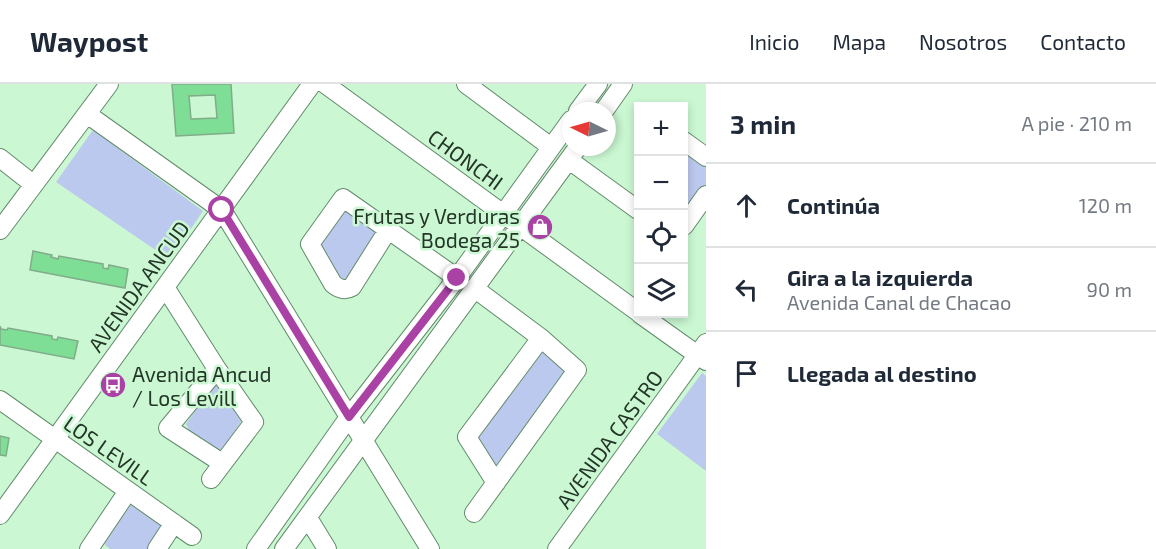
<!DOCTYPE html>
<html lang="es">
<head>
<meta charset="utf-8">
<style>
  body { margin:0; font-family:"Exo 2",sans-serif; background:#f6f6f7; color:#1f2937 }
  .controls { position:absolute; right:18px; top:18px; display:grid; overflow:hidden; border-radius:0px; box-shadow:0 3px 9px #0003 }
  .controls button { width:54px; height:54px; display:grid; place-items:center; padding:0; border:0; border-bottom:2px solid #e0e1e3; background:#fff; color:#1f2937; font:30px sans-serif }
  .compass { position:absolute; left:562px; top:18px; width:54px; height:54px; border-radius:50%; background:#fff; box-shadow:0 3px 9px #0003; rotate:275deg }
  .stop { position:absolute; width:18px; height:18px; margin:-14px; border:4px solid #aa41a4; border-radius:50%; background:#fff }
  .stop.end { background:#aa41a4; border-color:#fff; box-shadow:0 2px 6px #0008 }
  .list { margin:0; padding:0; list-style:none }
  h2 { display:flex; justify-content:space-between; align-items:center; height:78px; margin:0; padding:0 24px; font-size:26px }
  h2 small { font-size:20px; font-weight:400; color:#747a83 }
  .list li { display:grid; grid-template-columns:39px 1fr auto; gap:18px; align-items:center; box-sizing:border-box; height:84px; padding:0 24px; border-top:2px solid #e0e1e3 }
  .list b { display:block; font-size:22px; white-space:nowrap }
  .list p { margin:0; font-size:20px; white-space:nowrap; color:#747a83 }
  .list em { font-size:20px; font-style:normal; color:#747a83 }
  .icon { flex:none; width:33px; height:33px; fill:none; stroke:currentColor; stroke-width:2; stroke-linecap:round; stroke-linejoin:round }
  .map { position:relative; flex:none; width:706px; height:465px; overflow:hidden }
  header { display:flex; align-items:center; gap:36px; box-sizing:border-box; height:84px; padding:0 30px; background:#fff; border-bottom:2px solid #e0e1e3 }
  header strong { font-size:28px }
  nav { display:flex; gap:33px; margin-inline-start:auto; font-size:21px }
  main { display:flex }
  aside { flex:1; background:#fff }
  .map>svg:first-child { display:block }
  .green { fill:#bcc9ee }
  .building { fill:#7fde96; stroke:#81ab89; stroke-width:1.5; fill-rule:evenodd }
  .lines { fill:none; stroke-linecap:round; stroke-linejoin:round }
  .minor-casing { stroke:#628b6b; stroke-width:20 }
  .minor { stroke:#fff; stroke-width:18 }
  .route { stroke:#aa41a4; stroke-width:8 }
  .labels { text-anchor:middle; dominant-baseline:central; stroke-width:5; stroke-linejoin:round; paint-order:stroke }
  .street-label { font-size:21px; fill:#243628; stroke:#cbf8d3 }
  .poi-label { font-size:21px; fill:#243628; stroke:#cbf8d3; text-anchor:end }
</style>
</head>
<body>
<header>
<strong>Waypost</strong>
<nav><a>Inicio</a><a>Mapa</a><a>Nosotros</a><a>Contacto</a></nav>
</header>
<main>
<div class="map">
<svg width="706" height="465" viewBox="0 0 706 465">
  <rect width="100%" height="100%" fill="#cbf8d3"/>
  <path class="green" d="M93 46 203 127 170 176 56 98Z
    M684 67 706 79V100L684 131Z
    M343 123 379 148 348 195 339 196 316 162Z
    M540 264 569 281 497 385 475 354Z
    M702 289 706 292V387L657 350Z
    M218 300 242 336 223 365 217 366 190 348 186 340 213 302Z
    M133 420 165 440 151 465H110L105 461 104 456 127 422Z"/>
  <path class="building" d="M172 0H231L234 49 176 52ZM215 11 217 34 191 35 189 12Z
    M33 167 52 171 51 173 58 175 59 172 103 180V184L108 185 109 181 128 185 125 204 30 186Z
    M0 242 1 245 7 246 8 244 52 252V255L57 256 58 253 78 257 74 275 0 261Z
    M0 352 9 354 6 372 0 371Z"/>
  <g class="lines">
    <g class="minor-casing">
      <path id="minor" d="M325 0 638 228
        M466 0 551 63
        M578 27 598 0
        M604 27 623 0
        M87 30 222 126 430 465
        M684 57 706 73
        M0 74 33 100
        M569 76 638 126
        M684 142 706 111
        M0 146 109 0
        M388 146 352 203C345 207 339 205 333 200L310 160 343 114 457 194
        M165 203 217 285 254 338 211 395
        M640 230 706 277
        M217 285 168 344 222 379
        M0 316 192 452
        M496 399 467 353 541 254
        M474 429 577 286 541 254 474 204
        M0 431 312 0
        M308 434 327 465
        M89 465 128 407
        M157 465 174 439
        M256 465 349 333 457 194 571 36
        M284 465 578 63
        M557 465 706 259"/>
    </g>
    <use href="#minor" class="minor"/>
  </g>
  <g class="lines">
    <path class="route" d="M222 126 349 333 457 194"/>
  </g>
  <defs>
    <g id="shop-disc" transform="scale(1.35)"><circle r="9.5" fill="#aa41a4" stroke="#cbf8d3"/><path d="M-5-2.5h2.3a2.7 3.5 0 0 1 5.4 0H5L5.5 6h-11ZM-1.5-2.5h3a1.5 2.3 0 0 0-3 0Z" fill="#fff"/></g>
    <g id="bus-disc" transform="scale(1.35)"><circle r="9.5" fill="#aa41a4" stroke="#cbf8d3"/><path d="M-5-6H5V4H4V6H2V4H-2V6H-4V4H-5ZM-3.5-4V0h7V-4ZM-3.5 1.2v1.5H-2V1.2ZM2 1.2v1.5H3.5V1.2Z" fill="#fff"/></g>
  </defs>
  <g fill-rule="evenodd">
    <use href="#shop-disc" x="540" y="143"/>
    <use href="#bus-disc" x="113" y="301"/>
  </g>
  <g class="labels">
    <g class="street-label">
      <text transform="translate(466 75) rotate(36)">CHONCHI</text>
      <text transform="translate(138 202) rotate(-54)">AVENIDA ANCUD</text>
      <text transform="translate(609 355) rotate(-54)">AVENIDA CASTRO</text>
      <text transform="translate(109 366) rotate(35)">LOS LEVILL</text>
    </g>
    <g class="poi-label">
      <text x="520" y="131">Frutas y Verduras<tspan x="520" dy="24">Bodega 25</tspan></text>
      <text x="132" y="289" text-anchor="start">Avenida Ancud<tspan x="132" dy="24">/ Los Levill</tspan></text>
    </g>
  </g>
</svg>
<div class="controls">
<button>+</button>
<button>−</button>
<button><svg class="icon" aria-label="locate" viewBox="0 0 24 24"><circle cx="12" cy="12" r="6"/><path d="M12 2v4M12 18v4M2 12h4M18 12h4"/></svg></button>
<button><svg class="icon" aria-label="layers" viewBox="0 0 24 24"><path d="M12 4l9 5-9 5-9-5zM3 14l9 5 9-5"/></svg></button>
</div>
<svg class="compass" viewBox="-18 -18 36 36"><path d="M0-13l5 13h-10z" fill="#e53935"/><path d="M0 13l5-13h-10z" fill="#747a83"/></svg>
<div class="stop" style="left:222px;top:126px"></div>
<div class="stop end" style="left:457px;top:194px"></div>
</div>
<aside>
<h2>3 min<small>A pie · 210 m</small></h2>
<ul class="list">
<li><svg class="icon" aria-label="ahead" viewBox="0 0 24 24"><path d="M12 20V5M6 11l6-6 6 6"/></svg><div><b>Continúa</b></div><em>120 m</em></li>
<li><svg class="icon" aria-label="left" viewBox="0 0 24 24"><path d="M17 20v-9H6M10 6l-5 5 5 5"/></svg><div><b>Gira a la izquierda</b><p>Avenida Canal de Chacao</p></div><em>90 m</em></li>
<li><svg class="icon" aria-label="arrive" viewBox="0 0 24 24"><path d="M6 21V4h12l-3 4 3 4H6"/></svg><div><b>Llegada al destino</b></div></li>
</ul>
</aside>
</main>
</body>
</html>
